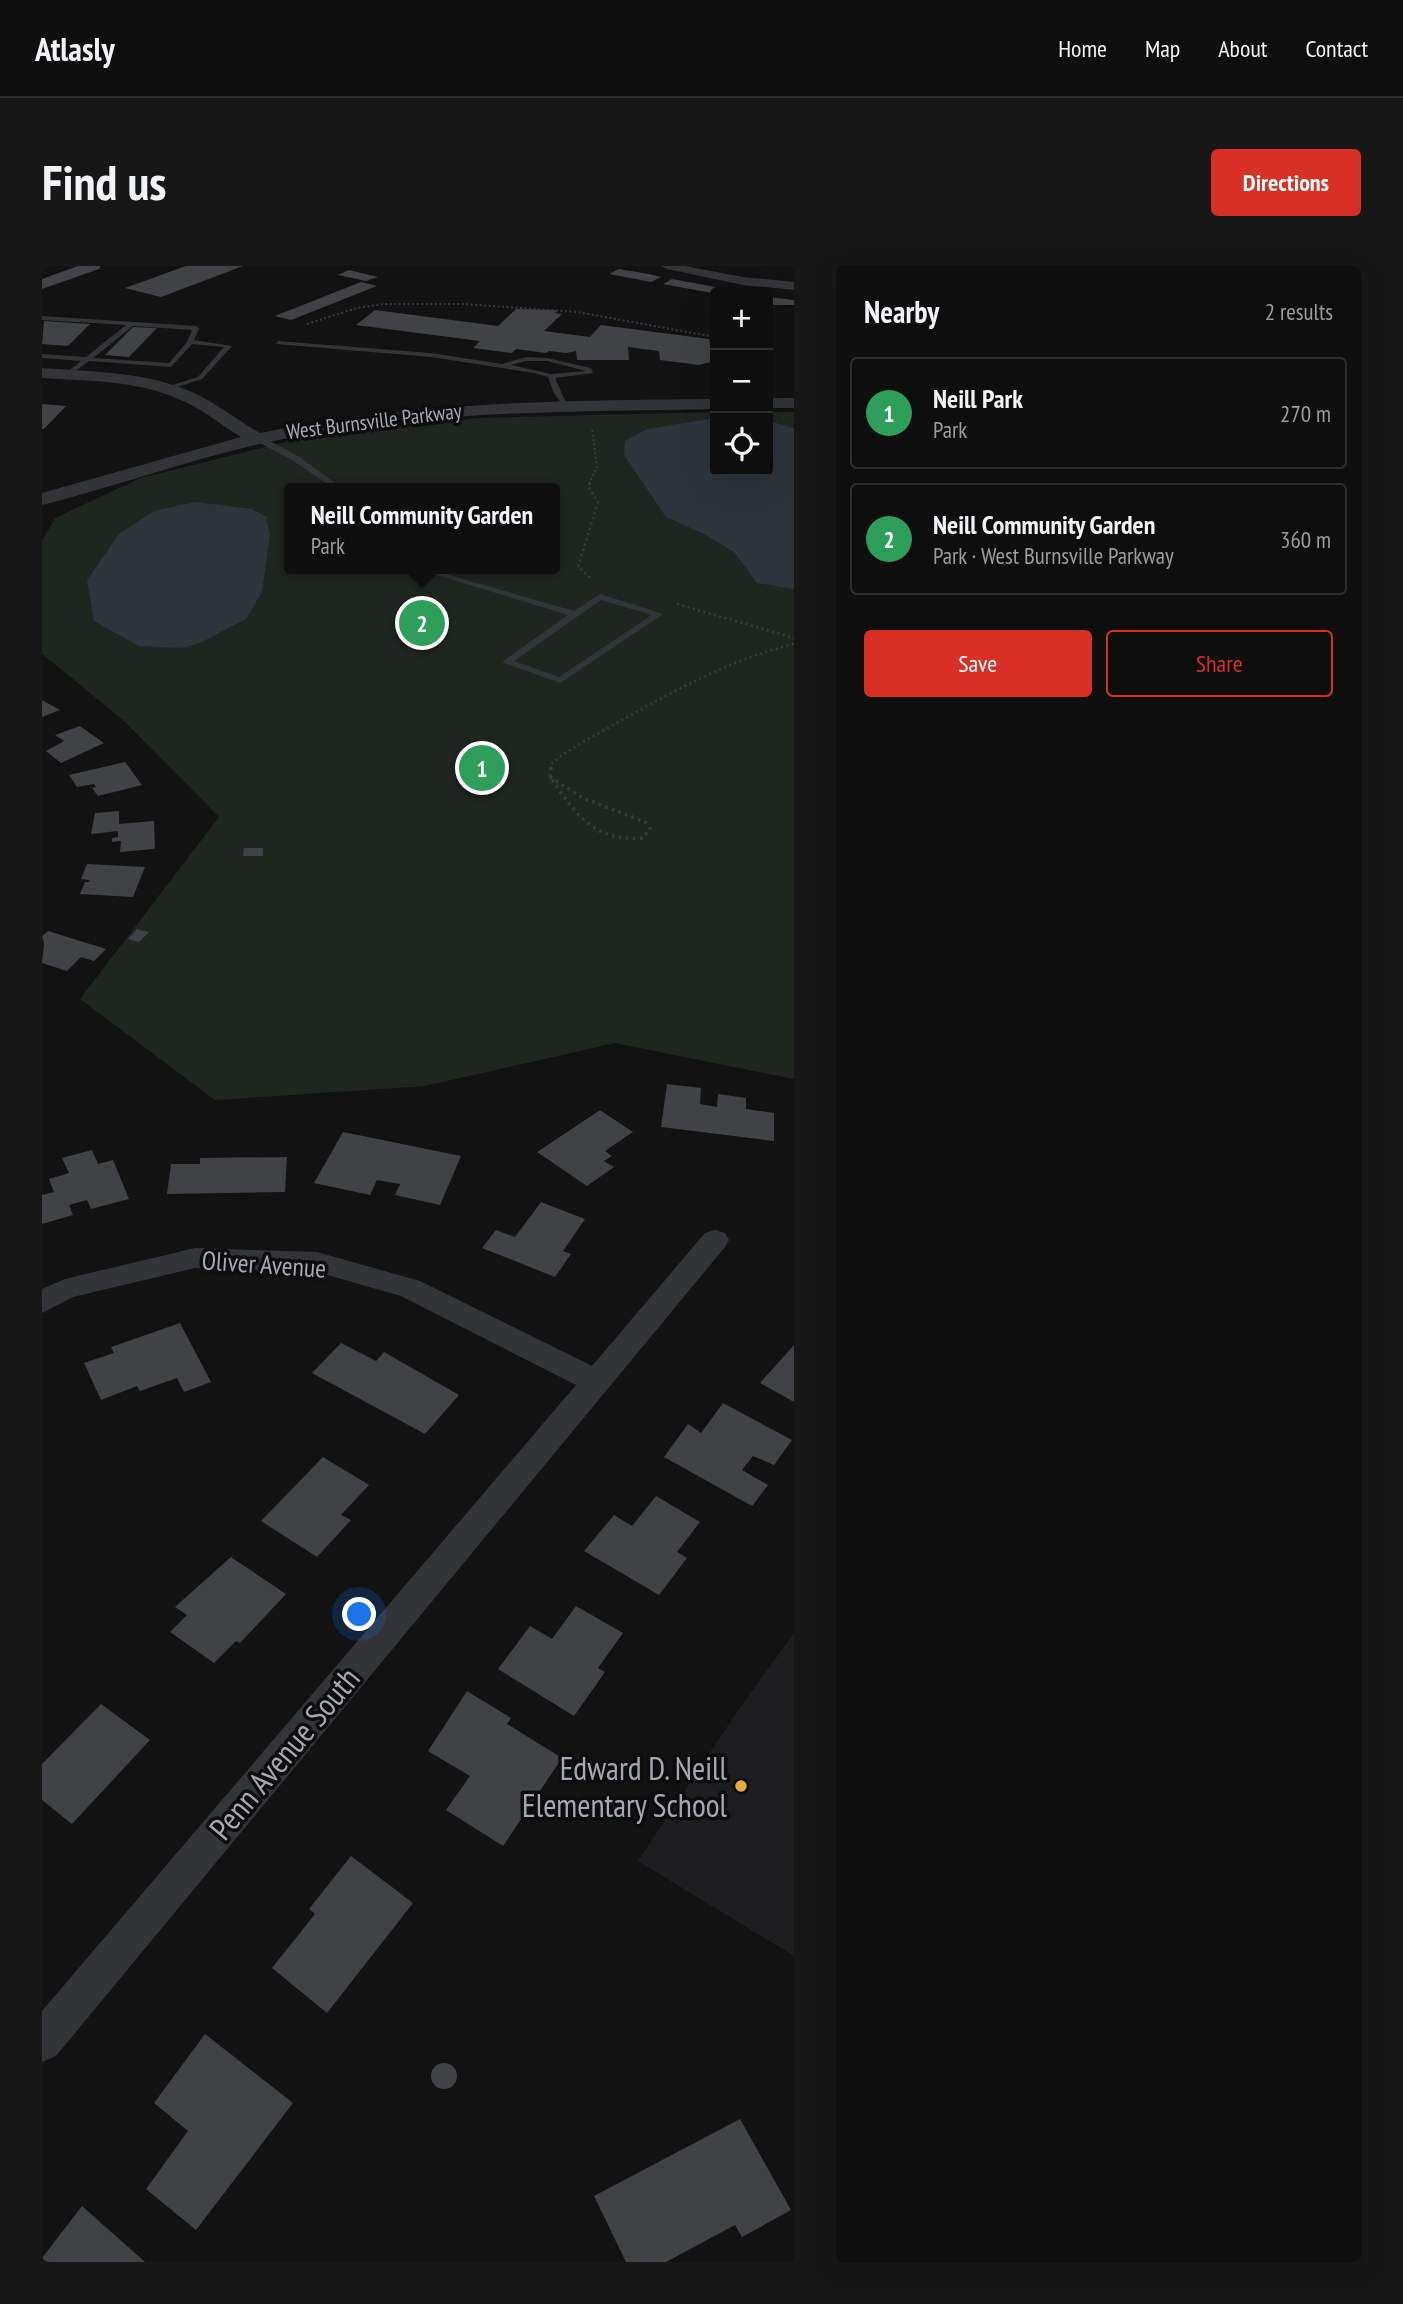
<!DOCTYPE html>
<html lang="en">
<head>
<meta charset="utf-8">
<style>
  body { margin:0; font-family:"PT Sans Narrow",sans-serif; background:#171717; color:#f1f3f6 }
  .controls { position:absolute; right:21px; top:21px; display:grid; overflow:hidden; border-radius:7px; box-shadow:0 7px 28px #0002 }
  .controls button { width:63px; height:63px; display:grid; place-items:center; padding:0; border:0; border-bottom:2px solid #2e2e2e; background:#0e0e0e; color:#f1f3f6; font:35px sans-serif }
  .you { position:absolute; left:318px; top:1349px; width:24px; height:24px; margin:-18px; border:5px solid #fff; border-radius:50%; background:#1a73e8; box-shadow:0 0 0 10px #1a73e833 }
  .badge { display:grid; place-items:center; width:46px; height:46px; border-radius:50%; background:#d93025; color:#fff; font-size:23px; font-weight:700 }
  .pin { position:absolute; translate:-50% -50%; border:4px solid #fff; box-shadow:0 2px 7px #0006 }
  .popup { position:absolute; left:242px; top:217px; width:276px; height:91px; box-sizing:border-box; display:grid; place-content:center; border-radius:7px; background:#0e0e0e; filter:drop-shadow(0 2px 5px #0005); font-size:23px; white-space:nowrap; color:#9b9c9e }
  .popup b { font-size:26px; color:#f1f3f6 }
  .popup::after { content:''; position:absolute; left:50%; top:100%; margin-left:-14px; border:14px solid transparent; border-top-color:#0e0e0e }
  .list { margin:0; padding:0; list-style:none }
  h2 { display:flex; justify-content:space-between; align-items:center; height:91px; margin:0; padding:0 28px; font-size:30px }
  h2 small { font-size:23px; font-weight:400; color:#9b9c9e }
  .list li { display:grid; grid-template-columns:46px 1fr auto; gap:21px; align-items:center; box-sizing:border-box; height:112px; margin:0 14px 14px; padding:0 14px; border:2px solid #2e2e2e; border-radius:7px }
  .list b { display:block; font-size:26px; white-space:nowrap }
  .list p { margin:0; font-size:23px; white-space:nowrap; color:#9b9c9e }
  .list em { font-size:23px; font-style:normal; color:#9b9c9e }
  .actions { display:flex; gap:14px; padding:21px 28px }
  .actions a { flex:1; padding:16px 0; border:2px solid #d93025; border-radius:7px; text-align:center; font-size:24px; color:#d93025 }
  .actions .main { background:#d93025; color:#fff }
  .icon { flex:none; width:38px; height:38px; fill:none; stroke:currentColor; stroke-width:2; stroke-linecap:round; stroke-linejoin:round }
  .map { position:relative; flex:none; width:752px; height:1996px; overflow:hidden; border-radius:7px }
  header { display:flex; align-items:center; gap:42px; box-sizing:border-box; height:98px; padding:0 35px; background:#0e0e0e; border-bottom:2px solid #2e2e2e }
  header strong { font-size:33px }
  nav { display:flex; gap:38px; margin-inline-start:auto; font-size:24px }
  .intro { display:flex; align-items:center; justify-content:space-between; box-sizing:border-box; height:168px; padding:0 42px }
  h1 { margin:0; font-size:49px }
  .button { padding:18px 32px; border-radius:7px; background:#d93025; color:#fff; font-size:24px; font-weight:700 }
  main { display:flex; gap:42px; padding:0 42px }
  aside { flex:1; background:#0e0e0e; border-radius:7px; box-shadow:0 7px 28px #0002 }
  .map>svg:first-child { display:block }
  .built { fill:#1e1e20 }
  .green { fill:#1f2620; fill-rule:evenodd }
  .water { fill:#2d343b }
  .building { fill:#414246 }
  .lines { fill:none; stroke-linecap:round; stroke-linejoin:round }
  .path-far2 { stroke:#3a3b3f; stroke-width:2; stroke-dasharray:2 2.5; stroke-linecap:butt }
  .path-far1 { stroke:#3a3b3f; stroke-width:2.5; stroke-dasharray:2 3.5; stroke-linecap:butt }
  .path { stroke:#3a3b3f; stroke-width:3.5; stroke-dasharray:2.5 4.5; stroke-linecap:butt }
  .service { fill:#333438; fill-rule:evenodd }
  .minor { fill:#333438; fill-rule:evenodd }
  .tertiary { fill:#333438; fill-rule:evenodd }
  .secondary { fill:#424348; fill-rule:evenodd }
  .poi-dot { fill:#e2af3c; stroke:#0d0d0e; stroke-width:2.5 }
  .labels { text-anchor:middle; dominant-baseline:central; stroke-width:7; stroke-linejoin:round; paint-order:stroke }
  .far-street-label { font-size:21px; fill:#a5a9b3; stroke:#0d0d0e }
  .street-label { font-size:26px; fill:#a5a9b3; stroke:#0d0d0e }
  .near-street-label { font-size:32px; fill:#a5a9b3; stroke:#0d0d0e }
  .near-poi-label { font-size:32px; fill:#a5a9b3; stroke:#0d0d0e; text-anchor:end }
</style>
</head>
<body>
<header>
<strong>Atlasly</strong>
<nav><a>Home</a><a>Map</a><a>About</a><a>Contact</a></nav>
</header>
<div class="intro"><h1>Find us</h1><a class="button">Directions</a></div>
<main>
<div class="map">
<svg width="752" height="1996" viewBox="0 0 752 1996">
  <rect width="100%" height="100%" fill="#121213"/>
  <path class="built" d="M752 1367V1690L596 1595 695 1446Z"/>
  <path class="green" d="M673 146V205H726V146H752V813L573 777 383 820 173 834 38 733 177 551 80 453 0 388V275L13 252 99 212 267 170 435 152ZM247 222H513V303H247Z"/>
  <path class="water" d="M673 152V205H726V155L752 162V323L715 317 692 286 662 268 624 251 582 189 583 175 605 163Z
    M154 236 210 243 226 252 224 254 228 267 220 326 204 353 160 376 141 382 97 380 52 355 45 314 77 268 112 245Z"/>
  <path class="building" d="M144 0H201L119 31 83 22Z
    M577 3 607 8 619 11 609 16 567 8Z
    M307 4 336 11 324 15 296 9Z
    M630 13 679 22 670 27 621 18Z
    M319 16 335 20 249 54 233 50Z
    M726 31 752 34V39H726Z
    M474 43 516 44 513 47 520 48 502 65 548 71 559 59 667 73 670 87H673V95L657 99 618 94 617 85 586 81 587 94H535L534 85 524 87 507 85 504 87 474 83 470 87 431 82 438 75 314 59 333 44 456 60Z
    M2 55 48 58 26 80 0 78Z
    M91 61 115 62 87 91 63 89Z
    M0 138 24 140 2 163H0Z
    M0 434 18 444 0 451Z
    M38 460 62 477 19 497 4 485 22 475 13 469Z
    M83 496 100 519 56 530 50 522 54 521 52 518 35 521 27 509Z
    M77 545V558L112 555 113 583 78 586 79 575 70 576V572L76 571V565L49 568 53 547Z
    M202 582H221V590H201Z
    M45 598 103 601 91 631 38 628 43 616H48L47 614 39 613Z
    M95 663 107 666 97 676 86 673Z
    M6 665 64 683 52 695 39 691 25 705 0 697 2 677 0 670Z
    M625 818 659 822 658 838 675 841 676 828 704 832V843L732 847V875L619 861Z
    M558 844 591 866 563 885 570 890 562 895 572 901 545 920 495 886Z
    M301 866 419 890 398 939 353 929 358 918 335 914 328 929 272 917Z
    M50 884 56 898 71 894 87 933 49 943 45 934 27 939 31 949 0 958V929L12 926 7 913 27 907 20 892Z
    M245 891 243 926 125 928 129 898H158V892Z
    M499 936 543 953 521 985 529 988 513 1011 440 982 454 964 473 971Z
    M138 1057 169 1116 142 1126 135 1112 98 1125 95 1120 59 1134 42 1097 72 1087 69 1081Z
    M299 1077 334 1095 342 1086 417 1129 383 1168 270 1107Z
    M752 1079V1136L718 1117Z
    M681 1137 750 1174 732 1199 711 1190 700 1204 726 1219 710 1240 622 1191 646 1158 659 1167Z
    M281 1191 327 1219 299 1249 309 1254 275 1291 219 1255Z
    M614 1230 658 1256 635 1286 645 1292 617 1329 542 1285 572 1249 590 1260Z
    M189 1291 244 1328 198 1377 194 1375 172 1397 128 1366 145 1349 133 1341Z
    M534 1340 581 1367 556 1402 563 1406 532 1450 456 1403 488 1360 510 1373Z
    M425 1425 469 1452 465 1458 520 1492 461 1580 404 1544 428 1510 386 1485Z
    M59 1438 108 1474 30 1558 0 1534V1498Z
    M309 1590 371 1637 285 1747 230 1702 273 1648 267 1643Z
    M163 1768 251 1837 154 1964 104 1923 146 1865 112 1837Z
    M389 1810a13 13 0 1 1 26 0a13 13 0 1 1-26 0Z
    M698 1853 749 1944 700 1971 693 1959 624 1996H584L552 1930Z
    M40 1940 103 1996H0V1992Z"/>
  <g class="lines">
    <path class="path-far2" d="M265 58 315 42 342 38H422L535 46 673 71
      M726 96 730 105
      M547 218 555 201 550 162"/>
    <path class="path-far1" d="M548 217 546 221 556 236 536 301 550 313
      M635 338 752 372
      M509 503V498C530 480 555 469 578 455 634 424 689 393 752 378"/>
    <path class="path" d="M508 511 541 532 603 556 608 563 601 572C551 576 534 548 508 511Z
      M508 511 509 501"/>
    <path class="service" d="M0 50 154 60 157 62 152 74 190 80 160 113 123 125 121 122 156 111 182 81 150 78 129 101 47 95 25 111 23 108 39 95 0 92V88L44 91 84 59 0 54ZM91 60 150 64 145 76 127 97 51 92Z
      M236 75 389 87 460 98 484 91 505 92 549 102 551 107 513 112 525 139 522 141 512 127 506 111 492 107 389 91 234 78ZM484 95H505L544 105 509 108 469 99Z
      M212 170H218L256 190 300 222H291L250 194 212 174Z
      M375 303H387L532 345 558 328 621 348 518 417 460 396 526 349ZM559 334 610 349 517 411 472 395Z"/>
    <path class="minor" d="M619 0H643L701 11 752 16V24L701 19 625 3Z
      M673 964 683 967 687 974 683 981 14 1790 0 1796V1745L534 1119 359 1030 275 1006 153 1002 31 1031 0 1047V1023L23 1013 153 982 275 986 378 1015 550 1100 663 967Z"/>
    <path class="tertiary" d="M0 102C51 106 106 105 154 128 176 138 196 155 218 167 368 136 520 134 673 133V143C532 146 390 144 251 171 165 187 84 218 0 239V227L199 171C179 159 161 143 139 134 96 114 46 115 0 112Z
      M726 132H752V142H726Z"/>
    <path class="secondary" d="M36 0H59L57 3 0 23V13Z"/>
  </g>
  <circle class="poi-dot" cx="699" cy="1520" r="7"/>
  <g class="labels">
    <g class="far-street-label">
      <text transform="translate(332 155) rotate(-7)">West Burnsville Parkway</text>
    </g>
    <g class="street-label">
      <text transform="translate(222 998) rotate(4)">Oliver Avenue</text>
    </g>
    <g class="near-street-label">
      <text transform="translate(242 1487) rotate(-50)">Penn Avenue South</text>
    </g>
    <g class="near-poi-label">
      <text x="685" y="1502">Edward D. Neill<tspan x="685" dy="37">Elementary School</tspan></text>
    </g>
  </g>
</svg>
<div class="controls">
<button>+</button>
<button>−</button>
<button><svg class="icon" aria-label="locate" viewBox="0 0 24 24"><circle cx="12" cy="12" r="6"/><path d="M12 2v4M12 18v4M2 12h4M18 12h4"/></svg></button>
</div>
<div class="you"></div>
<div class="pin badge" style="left:440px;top:502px;background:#2e9e5b">1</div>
<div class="pin badge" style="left:380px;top:357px;background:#2e9e5b">2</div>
<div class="popup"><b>Neill Community Garden</b>Park</div>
</div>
<aside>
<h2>Nearby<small>2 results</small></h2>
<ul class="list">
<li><span class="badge" style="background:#2e9e5b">1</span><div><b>Neill Park</b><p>Park</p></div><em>270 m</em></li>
<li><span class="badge" style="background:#2e9e5b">2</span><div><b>Neill Community Garden</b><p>Park · West Burnsville Parkway</p></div><em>360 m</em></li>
</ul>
<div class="actions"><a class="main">Save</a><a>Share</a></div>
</aside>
</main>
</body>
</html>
